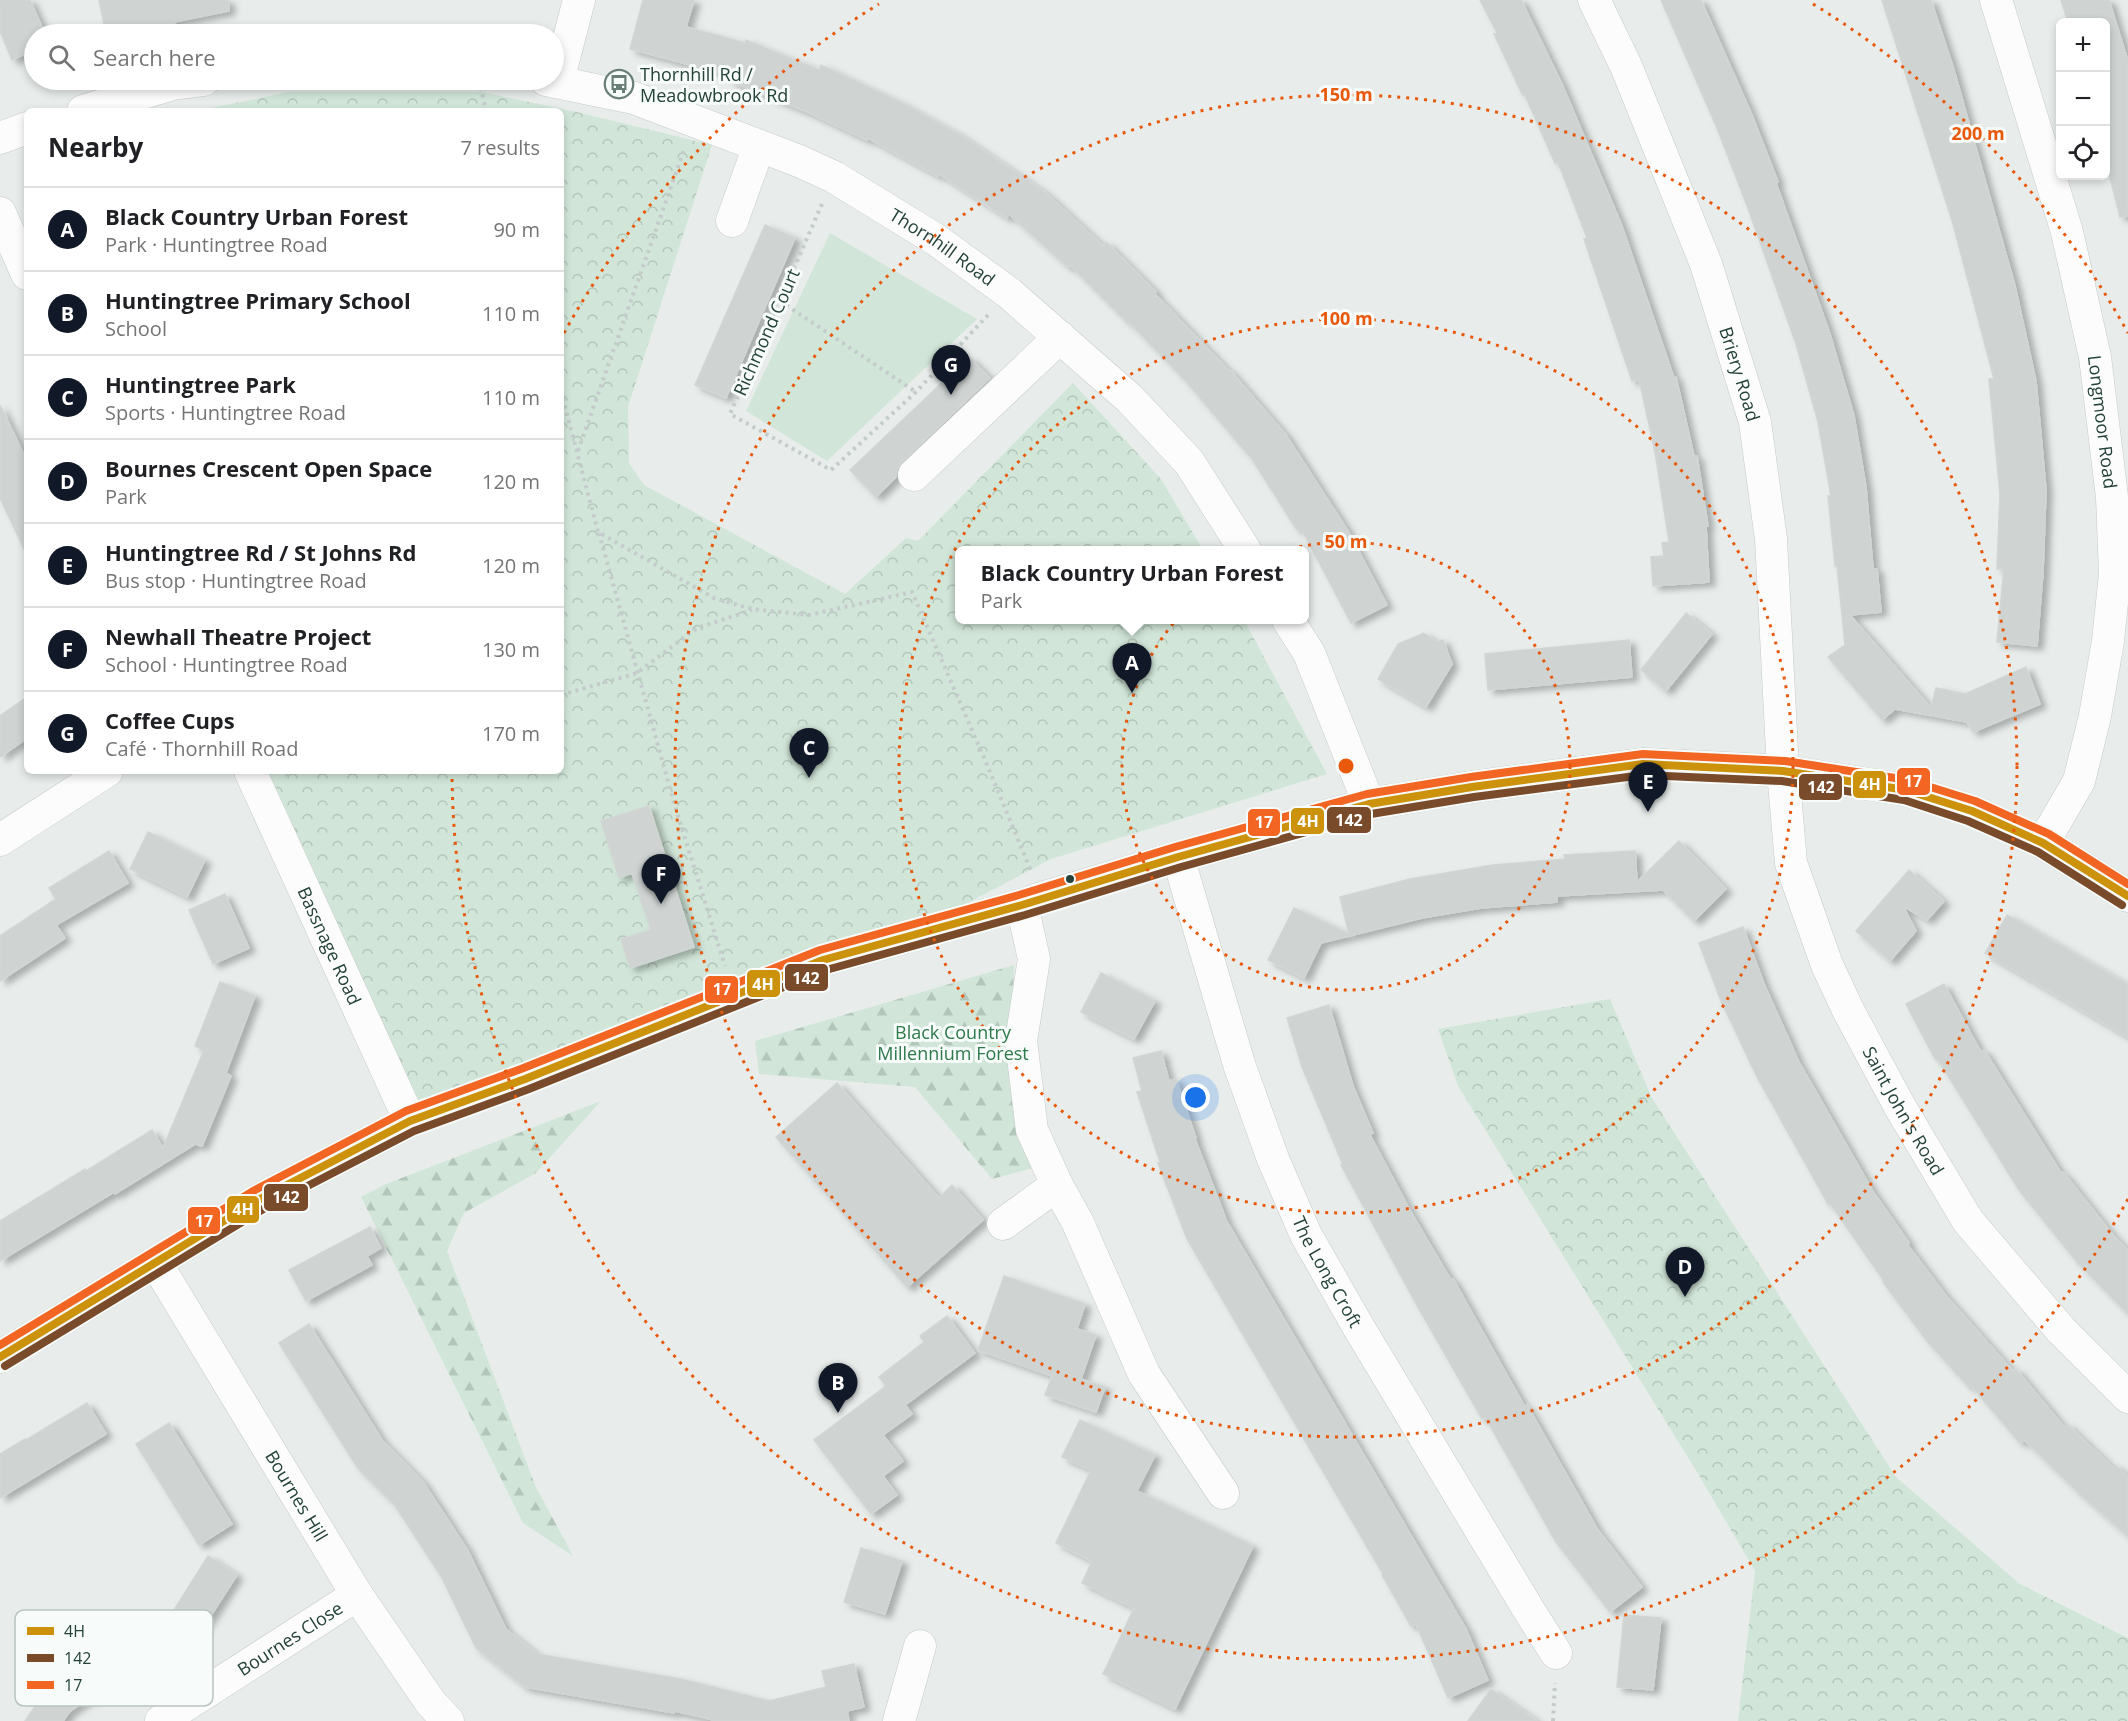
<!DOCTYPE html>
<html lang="en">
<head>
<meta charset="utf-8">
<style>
  body { margin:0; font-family:"Open Sans",sans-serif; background:#f6f6f6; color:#202124 }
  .controls { position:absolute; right:18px; top:18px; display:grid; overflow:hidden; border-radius:9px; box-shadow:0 3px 9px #0003 }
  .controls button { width:54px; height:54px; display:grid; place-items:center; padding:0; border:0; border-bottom:2px solid #e0e0e0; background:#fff; color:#202124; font:30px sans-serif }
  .you { position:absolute; left:1196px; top:1098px; width:21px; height:21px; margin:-15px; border:4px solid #fff; border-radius:50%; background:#1a73e8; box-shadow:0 0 0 9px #1a73e833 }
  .badge { display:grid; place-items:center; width:39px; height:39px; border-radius:50%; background:#111827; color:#fff; font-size:20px; font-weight:700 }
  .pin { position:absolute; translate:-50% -50px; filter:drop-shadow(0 2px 3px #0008) }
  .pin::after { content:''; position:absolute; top:32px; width:21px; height:18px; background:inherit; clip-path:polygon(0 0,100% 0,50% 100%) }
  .popup { position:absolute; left:955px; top:546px; width:354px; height:78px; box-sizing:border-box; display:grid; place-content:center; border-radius:9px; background:#fff; filter:drop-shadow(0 2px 4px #0005); font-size:20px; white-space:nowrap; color:#757577 }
  .popup b { font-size:22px; color:#202124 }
  .popup::after { content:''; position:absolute; left:50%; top:100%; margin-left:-12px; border:12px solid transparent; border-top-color:#fff }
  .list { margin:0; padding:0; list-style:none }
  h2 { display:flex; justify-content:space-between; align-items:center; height:78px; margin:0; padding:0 24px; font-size:26px }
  h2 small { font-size:20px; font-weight:400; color:#757577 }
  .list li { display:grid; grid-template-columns:39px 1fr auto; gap:18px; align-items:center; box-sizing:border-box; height:84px; padding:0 24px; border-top:2px solid #e0e0e0 }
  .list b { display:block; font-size:22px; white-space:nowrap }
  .list p { margin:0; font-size:20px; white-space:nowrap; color:#757577 }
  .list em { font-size:20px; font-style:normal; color:#757577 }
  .icon { flex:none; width:33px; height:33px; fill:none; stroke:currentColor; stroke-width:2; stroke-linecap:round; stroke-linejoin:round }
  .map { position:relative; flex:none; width:2128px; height:1721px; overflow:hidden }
  .search { position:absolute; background:#fff; box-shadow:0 3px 9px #0003; left:24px; top:24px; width:540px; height:66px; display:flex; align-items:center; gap:15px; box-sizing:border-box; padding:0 21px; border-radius:33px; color:#757577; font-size:22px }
  .panel { position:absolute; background:#fff; box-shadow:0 3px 9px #0003; left:24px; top:108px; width:540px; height:666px; border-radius:9px }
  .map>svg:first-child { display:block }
  .grass { fill:#d1e6d8 }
  .forest { fill:url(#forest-firs) }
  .park { fill:url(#park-crowns) }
  .building { fill:#cfd4d2; stroke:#d1d6d4; stroke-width:1.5; filter:url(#shadow) }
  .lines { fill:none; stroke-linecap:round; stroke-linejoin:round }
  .minor-casing { stroke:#c5cac8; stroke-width:33 }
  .path { stroke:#c3ccca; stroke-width:4; stroke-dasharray:3 4.5; stroke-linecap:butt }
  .minor { stroke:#fcfcfc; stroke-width:32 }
  .bus-1-casing { stroke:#f7fbf9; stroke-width:12 }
  .bus-2-casing { stroke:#f7fbf9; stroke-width:12 }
  .bus-3-casing { stroke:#f7fbf9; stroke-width:12 }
  .bus-1 { stroke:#cd920c; stroke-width:8 }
  .bus-2 { stroke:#7a4b2a; stroke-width:8 }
  .bus-3 { stroke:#f26522; stroke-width:8 }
  .ring { fill:none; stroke:#e8590c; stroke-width:3; stroke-dasharray:3 6 }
  .bus-dot { fill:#24423a; stroke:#f7fbf9; stroke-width:2 }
  .labels { text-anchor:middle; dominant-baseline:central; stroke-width:6; stroke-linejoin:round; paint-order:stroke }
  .poi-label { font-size:18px; fill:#24423a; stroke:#f7fbf9; text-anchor:start }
  .street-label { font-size:18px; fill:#24423a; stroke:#f7fbf9 }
  .park-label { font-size:18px; fill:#2d7a4b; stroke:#f7fbf9 }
  .key { fill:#f7fbf9; stroke:#b8c4c0; stroke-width:1.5 }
  .key-label { font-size:16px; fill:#24423a }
  .centre { fill:#e8590c; stroke:#f7fbf9; stroke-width:3 }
  .ring-label { font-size:18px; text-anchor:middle; font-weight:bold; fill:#e8590c; stroke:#f7fbf9; stroke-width:6; stroke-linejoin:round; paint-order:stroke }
  .line-badge { stroke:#f7fbf9; stroke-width:2 }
  .badge-label { font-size:16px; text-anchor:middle; font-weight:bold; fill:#fff }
</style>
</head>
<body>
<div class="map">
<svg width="2128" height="1721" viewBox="0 0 2128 1721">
  <defs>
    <pattern id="forest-firs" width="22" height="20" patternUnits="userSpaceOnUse" patternTransform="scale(1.5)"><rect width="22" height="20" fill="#d1e6d8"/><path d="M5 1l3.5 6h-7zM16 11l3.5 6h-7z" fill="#b3c6ba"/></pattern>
    <pattern id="park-crowns" width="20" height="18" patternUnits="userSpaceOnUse" patternTransform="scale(1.5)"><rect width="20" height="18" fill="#d1e6d8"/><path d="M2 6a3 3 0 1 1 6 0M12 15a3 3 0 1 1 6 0" fill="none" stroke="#b3c6ba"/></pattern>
    <filter id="shadow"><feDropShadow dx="6" dy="4" stdDeviation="3" flood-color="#0004"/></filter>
  </defs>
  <rect width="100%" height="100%" fill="#e8edeb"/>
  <path class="grass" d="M830 233 977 319 827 461 746 411Z"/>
  <path class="forest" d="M1014 965 1009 1082 1048 1164 992 1179 915 1087 759 1074 755 1041Z
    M601 1101 536 1173 464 1213 447 1251 535 1485 573 1556 523 1523 361 1197 386 1184Z"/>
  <path class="park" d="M289 92H482L581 113 712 145 628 407 629 463 644 485 845 594 906 538 918 541 1073 383 1161 479 1203 550H960V620H1244L1327 774 1051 859 960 907 419 1109 267 771H561V111H197Z
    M1610 999 1652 1098 1896 1477 2020 1584 2128 1638V1721H1738L1755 1571 1697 1472 1458 1086 1438 1029Z"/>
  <path class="building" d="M0 0H30L45 34H34V50L12 60 0 31Z
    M99 0H228L229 11 174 22 175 27 130 34H106Z
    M643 0H694L686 27 745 43 746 40 819 70 821 65 900 102 960 135 1046 193 1103 246 1106 242 1156 292 1155 294 1229 371 1230 370 1286 435 1348 531 1387 605 1351 623 1301 528 1297 530 1252 459 1185 380 1128 321 1127 322 1070 265 1068 267 1009 214 1007 218 939 174 938 176 868 138 867 140 810 113 730 81 732 76 630 49Z
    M1480 0H1521L1562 84 1622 226 1674 378 1676 377 1694 456H1697L1708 526H1706L1709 582 1653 586 1651 557 1664 556 1662 543 1669 542 1655 452 1639 379 1632 381 1584 239 1587 238 1558 162 1555 163 1524 93 1522 94 1494 34 1497 33Z
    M1661 0H1701L1752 115 1778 182 1776 183 1830 334 1854 416 1866 487 1873 569H1877L1881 612 1850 615 1931 708 1936 688 1965 694 2026 667 2040 704 1973 732 1967 722 1895 709 1882 720 1828 657 1845 645 1837 566H1835L1828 496H1831L1818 422 1796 344 1749 211 1717 128Z
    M1882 0H1931L1954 70 2015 286 2036 381 2046 490 2043 572 2037 646 1997 642 2004 568 1997 569 2000 494 1989 379H1994L1953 224Z
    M2061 0H2109L2128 61V216L2120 217 2106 162V22H2068Z
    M765 225 795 238 726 398 695 385Z
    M969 357 990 378 902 462 897 469 896 477 876 497 850 470Z
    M0 405 27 461V555L0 498Z
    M1686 613 1712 634 1666 691 1641 670Z
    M1424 633 1436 642 1443 640 1452 664 1426 707 1378 679 1398 644Z
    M1629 640 1632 677 1488 690 1485 654Z
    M27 697V738L0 757V716Z
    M649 806 694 947 630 968 621 939 651 930 632 873 619 878 601 821Z
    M148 832 205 860 187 897 130 869Z
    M1679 841 1726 889 1694 921 1663 890 1557 896V902L1481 908 1422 918 1321 943 1304 978 1268 960 1294 908 1349 934 1340 897 1410 879 1493 865 1565 859 1564 855 1635 851 1637 882Z
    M109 851 128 883 56 925 65 938 0 981V936L56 899 49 888Z
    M1909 870 1944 901 1927 920 1903 906 1916 931 1890 961 1856 931Z
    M225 894 249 948 213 964 189 910Z
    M2007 915 2128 985V1037L1985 953Z
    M1743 927 1764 984 1799 1062 1874 1193 1909 1243 1907 1244 1947 1297 2013 1371 2016 1369 2064 1427 2067 1424 2113 1468 2115 1465 2128 1477V1536L2082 1496 2024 1440 2020 1443 1970 1384 1968 1386 1927 1341 1883 1282 1884 1281 1830 1203 1828 1204 1757 1077 1721 1001 1699 943Z
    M1101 973 1155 1001 1134 1039 1081 1012Z
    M220 982 255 996 226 1073 231 1076 202 1146 195 1144 115 1194 114 1192 0 1261V1221L85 1169 86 1171 152 1130 163 1148 204 1050 195 1046Z
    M1944 984 1981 1052 1984 1050 2061 1173 2063 1172 2113 1235 2128 1250V1314L2078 1263 2019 1190 1937 1058 1935 1059 1906 1004Z
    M1329 1005 1353 1086 1373 1133 1370 1135 1412 1214 1451 1280 1453 1279 1525 1407 1527 1405 1598 1530 1642 1587 1610 1612 1556 1542 1485 1417 1482 1419 1415 1302 1341 1165H1343L1302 1067 1287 1018Z
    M1161 1051 1169 1081 1176 1079 1196 1138 1195 1139 1227 1222 1466 1629 1488 1680 1448 1698 1416 1624 1411 1626 1382 1575 1383 1574 1187 1239 1158 1163 1160 1162 1137 1092 1142 1091 1133 1058Z
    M837 1083 939 1198 952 1185 983 1220 907 1287 776 1137Z
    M370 1227 381 1248 367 1256 372 1265 306 1301 289 1270Z
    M1004 1276 1085 1304 1077 1329 1096 1335 1081 1379 1105 1387 1096 1412 1045 1395 1052 1376 978 1350Z
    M947 1316 975 1353 905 1405 912 1414 883 1435 903 1461 883 1476 897 1495 871 1514 814 1440 886 1386 879 1377 924 1342 920 1336Z
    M309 1324 382 1440 423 1482 467 1549 506 1629 537 1654 681 1679 769 1701 826 1687 822 1671 854 1664 864 1707 847 1711 849 1721H718L675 1711 674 1713 525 1687 476 1648 441 1576 394 1504 357 1467 279 1343Z
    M87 1403 106 1434 0 1498V1454L25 1439 26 1440Z
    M1080 1420 1155 1455 1137 1491 1253 1546 1175 1709 1103 1674 1134 1608 1082 1583 1092 1561 1056 1543 1091 1470 1062 1457Z
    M169 1423 232 1524 199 1545 136 1444Z
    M861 1548 902 1561 885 1614 844 1602Z
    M208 1556 237 1575 201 1631 172 1613Z
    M1624 1615 1661 1618 1653 1690 1617 1687Z
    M130 1623 152 1657 70 1711 63 1721H25L61 1668Z
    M1491 1689 1537 1721H1468Z"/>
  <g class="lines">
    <g class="minor-casing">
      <g id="minor">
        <path id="s1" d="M1594 0 1626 66 1706 264 1755 422 1771 539 1783 771 1791 863 1827 965 1848 1010 1900 1107 1968 1221 2061 1330 2128 1397"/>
        <path id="s2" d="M1996 0 2067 232 2095 357 2112 497 2115 574 2108 641 2095 716 2079 781 2043 843"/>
        <path id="s3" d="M546 80 634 98 799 161 834 177 935 239 1009 293 1129 398 1189 462 1245 550"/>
        <path d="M558 81 579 0"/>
        <path d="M83 111 173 84 204 80"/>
        <path d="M0 138 27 128"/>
        <path d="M0 213 27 274"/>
        <path d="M732 221 759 146"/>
        <path d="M914 475 1060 337"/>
        <path d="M1288 620 1309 653 1369 804"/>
        <path id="s4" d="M250 771 410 1121"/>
        <path d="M0 840 107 771"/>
        <path id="s5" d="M1178 857 1239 1064 1273 1159 1306 1235 1359 1328 1530 1612 1556 1653"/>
        <path d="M1022 905 1034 959 1021 1041 1032 1130 1057 1185 1078 1223 1144 1374 1223 1493"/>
        <path d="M1003 1224 1057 1185"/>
        <path id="s6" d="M156 1263 357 1595 431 1703 448 1721"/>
        <path d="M0 1357 260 1199 410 1121 525 1079 823 960 1022 905 1041 898 1178 857 1369 804 1472 787 1643 764 1783 771 1906 790 1972 811 2043 843 2128 896"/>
        <path id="s7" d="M161 1721 357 1595"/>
        <path d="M899 1721 920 1646"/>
      </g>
    </g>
    <path class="path" d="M479 80 486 111
      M822 204 730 414 831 470 916 392 988 315
      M780 301 916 392
      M561 391 598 532 714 598 752 609 809 615 912 592 988 767 1031 871
      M578 451 684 150
      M599 533 674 803 725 966
      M561 695 637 673 697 628 752 610
      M285 775 299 771
      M1553 1721 1555 1683"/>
    <use href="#minor" class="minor"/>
    <g class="bus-1-casing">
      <path id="bus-1" d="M0 1357 260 1199 410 1121 525 1079 823 960 1022 905 1178 857 1369 804 1472 787 1643 764 1783 771 1906 790 1972 811 2043 843 2128 896"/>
    </g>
    <g class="bus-2-casing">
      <path id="bus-2" d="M5 1366 265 1208 414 1131 529 1089 826 970 1025 915 1181 867 1371 814 1474 797 1643 775 1782 781 1904 800 1968 821 2038 852 2122 905"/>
    </g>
    <g class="bus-3-casing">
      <path id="bus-3" d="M0 1345 255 1190 406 1111 521 1069 820 950 1019 895 1175 847 1367 794 1471 777 1643 754 1785 761 1908 780 1975 801 2049 834 2128 884"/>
    </g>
    <use href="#bus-1" class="bus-1"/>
    <use href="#bus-2" class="bus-2"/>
    <use href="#bus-3" class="bus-3"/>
  </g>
  <g class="ring">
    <circle cx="1346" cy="766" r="224"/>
    <circle cx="1346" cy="766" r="447"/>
    <circle cx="1346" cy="766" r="671"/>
    <path d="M2128 1199A894 894 0 0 1 452 774M564 333A894 894 0 0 1 879 4M1813 4A894 894 0 0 1 2128 333"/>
  </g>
  <defs>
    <g id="bus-ring" transform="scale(1.5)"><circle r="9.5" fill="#f7fbf9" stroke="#697e78" stroke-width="1.5"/><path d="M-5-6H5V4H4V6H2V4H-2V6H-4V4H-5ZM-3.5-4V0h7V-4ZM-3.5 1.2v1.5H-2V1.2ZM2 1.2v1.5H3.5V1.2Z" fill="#697e78"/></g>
  </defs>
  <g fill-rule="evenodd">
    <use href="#bus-ring" x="619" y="84"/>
  </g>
  <circle class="bus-dot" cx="1070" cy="879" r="5"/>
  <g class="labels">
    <g class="poi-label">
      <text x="640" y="74">Thornhill Rd /<tspan x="640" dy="21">Meadowbrook Rd</tspan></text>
    </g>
    <g class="street-label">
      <text stroke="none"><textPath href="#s3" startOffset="434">Thornhill Road</textPath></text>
      <text transform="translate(766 332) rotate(-66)">Richmond Court</text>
      <text stroke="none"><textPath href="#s1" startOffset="402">Briery Road</textPath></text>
      <text stroke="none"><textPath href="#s2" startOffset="436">Longmoor Road</textPath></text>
      <text stroke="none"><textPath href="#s4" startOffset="192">Bassnage Road</textPath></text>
      <text stroke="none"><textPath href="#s1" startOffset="1168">Saint John's Road</textPath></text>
      <text stroke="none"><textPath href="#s5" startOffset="442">The Long Croft</textPath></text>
      <text stroke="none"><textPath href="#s6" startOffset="272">Bournes Hill</textPath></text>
      <text stroke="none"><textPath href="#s7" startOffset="153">Bournes Close</textPath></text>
    </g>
    <g class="park-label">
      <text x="953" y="1032">Black Country<tspan x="953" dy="21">Millennium Forest</tspan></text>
    </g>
  </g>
  <rect x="15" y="1610" width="198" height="96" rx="9" class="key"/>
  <rect x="27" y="1627" width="27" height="8" fill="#cd920c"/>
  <rect x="27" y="1654" width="27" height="8" fill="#7a4b2a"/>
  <rect x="27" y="1681" width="27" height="8" fill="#f26522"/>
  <g class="key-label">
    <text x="64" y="1637">4H</text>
    <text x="64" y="1664">142</text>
    <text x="64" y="1691">17</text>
  </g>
  <circle cx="1346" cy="766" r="9" class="centre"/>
  <g class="ring-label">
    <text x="1346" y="101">150 m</text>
    <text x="1978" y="140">200 m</text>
    <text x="1346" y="325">100 m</text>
    <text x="1346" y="548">50 m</text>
  </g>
  <g class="line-badge">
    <rect x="1896" y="767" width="35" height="29" rx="6" fill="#f26522"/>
    <rect x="1852" y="770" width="35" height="29" rx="6" fill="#cd920c"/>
    <rect x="1798" y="773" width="45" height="28" rx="6" fill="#7a4b2a"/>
    <rect x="1326" y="806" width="46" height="28" rx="6" fill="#7a4b2a"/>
    <rect x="1290" y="807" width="35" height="28" rx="6" fill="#cd920c"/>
    <rect x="1247" y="808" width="34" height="29" rx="6" fill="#f26522"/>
    <rect x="784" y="963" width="45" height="29" rx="6" fill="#7a4b2a"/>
    <rect x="746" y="969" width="35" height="29" rx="6" fill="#cd920c"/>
    <rect x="704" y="975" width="35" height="29" rx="6" fill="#f26522"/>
    <rect x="263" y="1183" width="46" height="29" rx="6" fill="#7a4b2a"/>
    <rect x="226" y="1195" width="34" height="29" rx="6" fill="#cd920c"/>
    <rect x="187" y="1206" width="34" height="29" rx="6" fill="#f26522"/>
  </g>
  <g class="badge-label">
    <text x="1913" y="787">17</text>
    <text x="1870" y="790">4H</text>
    <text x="1821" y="793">142</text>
    <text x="1349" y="826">142</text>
    <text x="1308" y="827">4H</text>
    <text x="1264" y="828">17</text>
    <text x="806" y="984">142</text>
    <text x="763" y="990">4H</text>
    <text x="722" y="995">17</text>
    <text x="286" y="1203">142</text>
    <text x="243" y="1215">4H</text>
    <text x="204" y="1227">17</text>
  </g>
</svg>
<div class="controls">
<button>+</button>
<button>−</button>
<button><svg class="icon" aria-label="locate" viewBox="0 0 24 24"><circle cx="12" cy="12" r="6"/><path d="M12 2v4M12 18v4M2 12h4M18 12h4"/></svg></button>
</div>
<div class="you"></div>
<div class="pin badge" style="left:1132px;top:693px">A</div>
<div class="popup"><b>Black Country Urban Forest</b>Park</div>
<div class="pin badge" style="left:838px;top:1413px">B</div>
<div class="pin badge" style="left:809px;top:778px">C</div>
<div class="pin badge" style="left:1685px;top:1297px">D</div>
<div class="pin badge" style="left:1648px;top:812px">E</div>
<div class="pin badge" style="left:661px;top:904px">F</div>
<div class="pin badge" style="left:951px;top:395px">G</div>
<div class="search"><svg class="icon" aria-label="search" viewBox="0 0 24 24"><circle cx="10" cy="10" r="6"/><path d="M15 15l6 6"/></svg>Search here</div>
<section class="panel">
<h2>Nearby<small>7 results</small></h2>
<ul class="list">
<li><span class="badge">A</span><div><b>Black Country Urban Forest</b><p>Park · Huntingtree Road</p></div><em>90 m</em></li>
<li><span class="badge">B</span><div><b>Huntingtree Primary School</b><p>School</p></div><em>110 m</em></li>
<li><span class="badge">C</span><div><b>Huntingtree Park</b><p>Sports · Huntingtree Road</p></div><em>110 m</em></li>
<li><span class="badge">D</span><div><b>Bournes Crescent Open Space</b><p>Park</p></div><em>120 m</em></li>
<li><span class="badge">E</span><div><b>Huntingtree Rd / St Johns Rd</b><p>Bus stop · Huntingtree Road</p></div><em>120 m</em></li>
<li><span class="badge">F</span><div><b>Newhall Theatre Project</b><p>School · Huntingtree Road</p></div><em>130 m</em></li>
<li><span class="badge">G</span><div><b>Coffee Cups</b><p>Café · Thornhill Road</p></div><em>170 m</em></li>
</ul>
</section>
</div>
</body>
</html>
